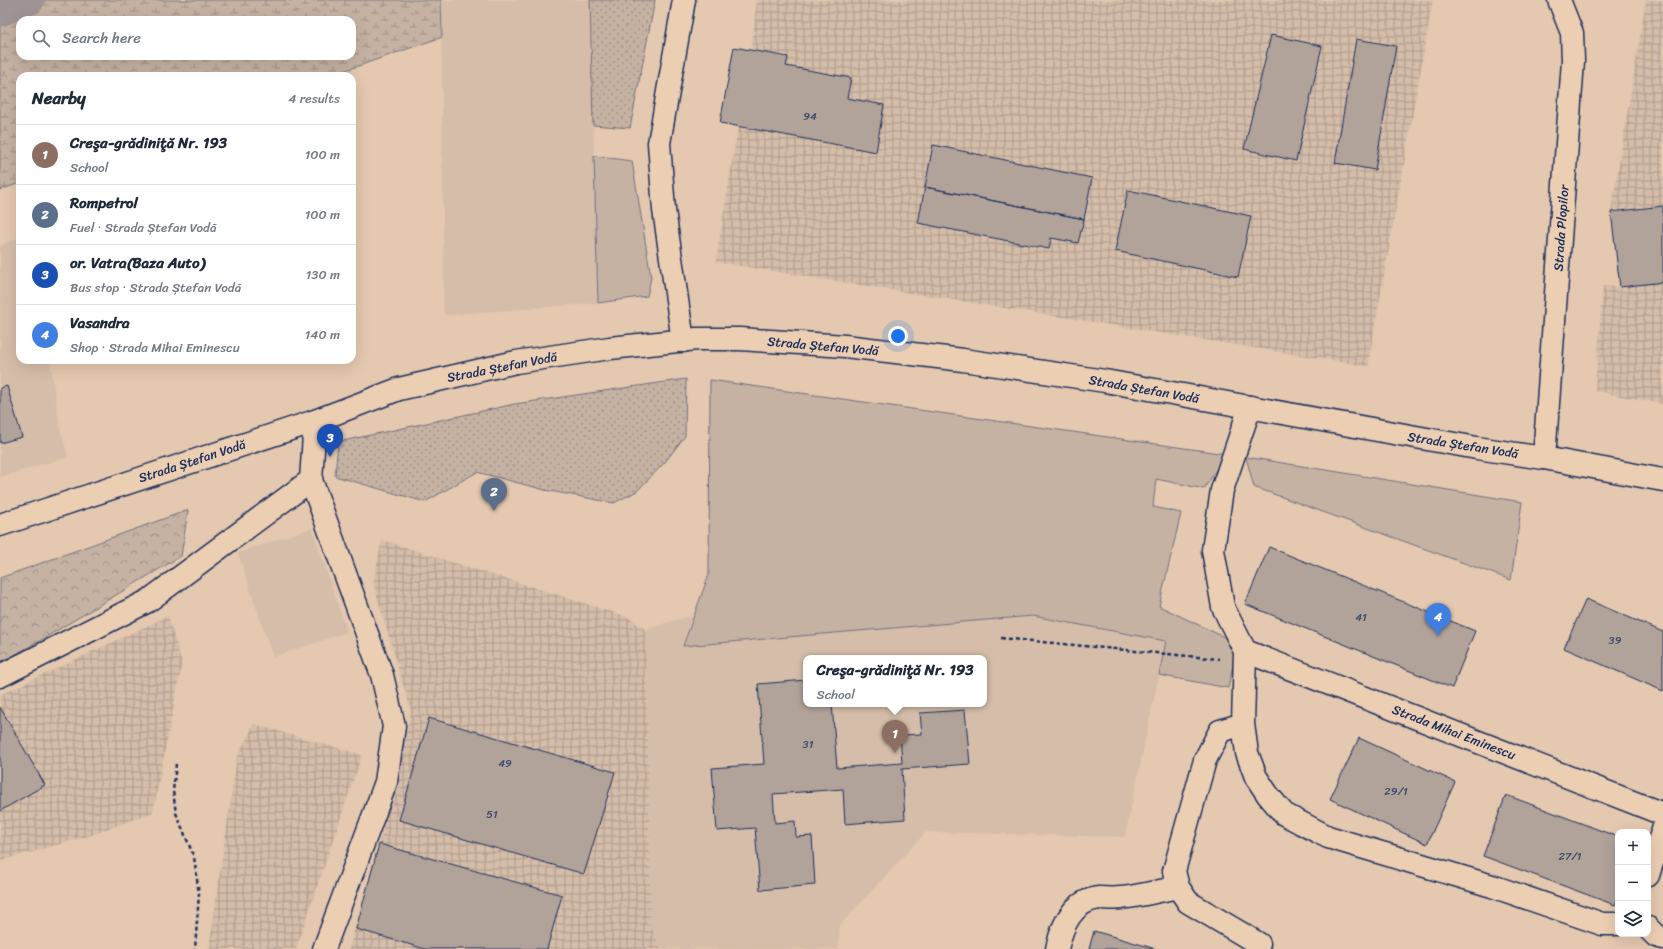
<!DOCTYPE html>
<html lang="en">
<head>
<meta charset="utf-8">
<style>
  body { margin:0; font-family:Sriracha,sans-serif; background:#f6f6f7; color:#1f2937 }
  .controls { position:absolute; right:12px; bottom:12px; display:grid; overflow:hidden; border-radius:8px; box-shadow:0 4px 16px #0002 }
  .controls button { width:36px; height:36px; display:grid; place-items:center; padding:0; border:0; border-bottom:1px solid #e0e1e3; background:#fff; color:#1f2937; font:20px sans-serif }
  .you { position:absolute; left:898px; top:336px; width:14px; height:14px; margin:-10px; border:3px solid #fff; border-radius:50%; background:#1a73e8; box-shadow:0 0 0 6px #1a73e833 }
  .badge { display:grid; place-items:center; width:26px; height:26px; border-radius:50%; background:#2563eb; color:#fff; font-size:13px; font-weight:700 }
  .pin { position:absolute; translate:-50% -33px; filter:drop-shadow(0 1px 2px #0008) }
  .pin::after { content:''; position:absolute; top:21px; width:14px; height:12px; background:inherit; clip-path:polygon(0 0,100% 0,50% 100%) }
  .popup { position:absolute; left:803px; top:655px; width:184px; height:52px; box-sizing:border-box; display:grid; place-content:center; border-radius:8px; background:#fff; filter:drop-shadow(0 1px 3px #0005); font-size:13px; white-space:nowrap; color:#747a83 }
  .popup b { font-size:15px; color:#1f2937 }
  .popup::after { content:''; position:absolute; left:50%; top:100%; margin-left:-8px; border:8px solid transparent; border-top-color:#fff }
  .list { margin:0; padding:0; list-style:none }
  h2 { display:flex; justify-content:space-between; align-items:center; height:52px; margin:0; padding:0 16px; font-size:17px }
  h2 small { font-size:13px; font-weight:400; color:#747a83 }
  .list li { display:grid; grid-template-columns:26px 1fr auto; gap:12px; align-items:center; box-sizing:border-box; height:60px; padding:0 16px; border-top:1px solid #e0e1e3 }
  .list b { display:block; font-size:15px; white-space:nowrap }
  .list p { margin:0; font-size:13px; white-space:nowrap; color:#747a83 }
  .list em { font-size:13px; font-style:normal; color:#747a83 }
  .icon { flex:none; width:22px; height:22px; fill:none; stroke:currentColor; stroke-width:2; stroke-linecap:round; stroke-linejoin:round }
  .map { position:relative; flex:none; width:1663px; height:949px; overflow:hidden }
  .search { position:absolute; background:#fff; box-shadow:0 4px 16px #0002; left:16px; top:16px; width:340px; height:44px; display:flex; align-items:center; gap:10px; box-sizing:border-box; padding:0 14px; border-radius:12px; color:#747a83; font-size:15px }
  .panel { position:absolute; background:#fff; box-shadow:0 4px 16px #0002; left:16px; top:72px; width:340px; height:292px; border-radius:12px }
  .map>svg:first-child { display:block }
  .built { fill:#d5bda9; fill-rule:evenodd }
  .industrial { fill:url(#industrial-grid) }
  .grass { fill:url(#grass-dots); stroke:#707080 }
  .forest { fill:url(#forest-crowns); stroke:#707080 }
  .wetland { fill:url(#wetland-marsh); stroke:#707080; fill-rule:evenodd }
  .garden { fill:#c6b2a3; stroke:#707080 }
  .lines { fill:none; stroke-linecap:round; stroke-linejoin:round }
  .canal { stroke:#9f9494; stroke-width:31 }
  .building { fill:#b1a29a; stroke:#1b2f5e }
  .minor-casing { stroke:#1b2f5e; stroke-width:25 }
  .highway-casing { stroke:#1b2f5e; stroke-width:25 }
  .path { stroke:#1b2f5e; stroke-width:2.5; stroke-dasharray:4 3; stroke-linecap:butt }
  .minor { stroke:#ecceb2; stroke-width:22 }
  .highway { stroke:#ecceb2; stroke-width:22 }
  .labels { text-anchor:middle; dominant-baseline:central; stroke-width:3; stroke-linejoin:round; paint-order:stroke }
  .number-label { font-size:11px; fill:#404c6d }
  .street-label { font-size:13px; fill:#1b2f5e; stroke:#ecceb2 }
</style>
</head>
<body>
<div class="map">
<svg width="1663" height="949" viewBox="0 0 1663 949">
  <defs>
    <pattern id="industrial-grid" width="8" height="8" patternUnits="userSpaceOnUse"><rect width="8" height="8" fill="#d5bda9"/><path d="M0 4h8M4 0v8" fill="none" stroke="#ac9a8d"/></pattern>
    <pattern id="grass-dots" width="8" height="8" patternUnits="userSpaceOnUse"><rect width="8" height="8" fill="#c6b2a3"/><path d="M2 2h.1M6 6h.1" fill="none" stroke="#a09188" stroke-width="1.8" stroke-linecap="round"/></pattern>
    <pattern id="forest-crowns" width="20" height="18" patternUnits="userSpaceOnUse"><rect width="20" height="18" fill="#c6b2a3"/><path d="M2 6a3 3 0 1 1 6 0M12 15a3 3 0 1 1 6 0" fill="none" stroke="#a09188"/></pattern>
    <pattern id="wetland-marsh" width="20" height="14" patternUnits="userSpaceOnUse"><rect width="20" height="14" fill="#c6b2a3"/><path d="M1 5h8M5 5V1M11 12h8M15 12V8" fill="none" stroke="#a09188"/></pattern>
  </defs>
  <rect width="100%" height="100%" fill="#e4c8af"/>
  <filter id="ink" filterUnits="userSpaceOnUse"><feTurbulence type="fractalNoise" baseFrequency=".025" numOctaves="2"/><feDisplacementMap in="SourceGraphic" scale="8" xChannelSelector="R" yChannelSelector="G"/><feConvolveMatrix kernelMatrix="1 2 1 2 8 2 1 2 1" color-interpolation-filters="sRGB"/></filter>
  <g filter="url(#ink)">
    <path class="built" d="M441 0H590L598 303 444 315Z
      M20 237V360H50L60 429 68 457 0 477V246Z
      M312 528 347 632 273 657 238 553Z
      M693 616 683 646 1033 616 1166 641 1125 837 926 832 840 925 838 949H661L651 927 646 630 675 620ZM806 658H984V704H806Z"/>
    <path class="industrial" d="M757 0H1433L1368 366 716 262 738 126 734 47 751 50Z
      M1646 0H1663V404L1595 391 1603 286 1620 287 1611 212Z
      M382 540 628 617 646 630 651 927 661 949H349L379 844 411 711 373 583Z
      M168 616 182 663 153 812 92 835 0 861V695Z
      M254 724 362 755 296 949H209L237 757Z"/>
    <path class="grass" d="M590 0H655L630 128 593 125Z
      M686 379 685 436 665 462 637 491 614 503 545 490 477 472 425 502 335 476 338 442 515 404Z"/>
    <path class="forest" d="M188 510 181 556 41 640 0 663V578Z"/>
    <path class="wetland" d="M0 0H441L442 37 329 76H20V183L0 190ZM20 20H352V56H20Z"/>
    <path class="garden" d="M594 156 632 161 651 277 647 296 598 303Z
      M710 380 1226 454 1204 489 1156 479 1153 507 1181 513 1159 606 1228 639 1235 656 1228 688 1159 675 1166 641 1033 616 683 646 709 574Z
      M1246 457 1522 502 1511 580 1254 487Z"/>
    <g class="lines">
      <path class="canal" d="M0 11 29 0"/>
    </g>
    <path class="building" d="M1271 35 1322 46 1296 161 1244 149Z
      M1356 39 1396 46 1375 170 1335 163Z
      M734 47 788 57 786 66 851 78 847 98 884 105 876 152 720 123Z
      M933 145 1092 178 1084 219 925 187Z
      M925 187 1084 219 1078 243 1051 238 1049 249 918 223Z
      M1128 190 1251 216 1238 277 1115 251Z
      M1663 206V282L1620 287 1611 212Z
      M7 386 22 437 0 443V388Z
      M1269 547 1475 631 1452 688 1245 604Z
      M1586 599 1663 632V691L1564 648Z
      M806 680V704H832L837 768 902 763 900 735 922 734 920 713 965 710 970 764 902 769 905 819 845 824 843 789 773 794 775 823 795 821 796 837 812 836 815 885 760 890 755 828 717 831 712 768 764 764 758 684Z
      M0 707 45 785 0 811Z
      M429 718 615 772 584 874 399 820Z
      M1359 738 1455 782 1427 844 1330 799Z
      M1506 795 1618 837V896L1615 905 1483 856Z
      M379 844 562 895 547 949H425L356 929Z
      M1094 931 1156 949H1089Z"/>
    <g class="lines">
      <g class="minor-casing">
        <path id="minor" d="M683 341 664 210 659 143 684 0
          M1250 407 1222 490 1213 550 1223 607 1245 651 1243 724 1247 753 1256 777 1268 795 1284 814 1328 837 1492 886 1602 924H1618
          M315 421 311 480 382 675 394 726 386 782 324 949
          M1544 458 1573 61 1572 33 1559 0
          M1245 651 1663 814
          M0 676 148 601 311 480
          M1243 724 1220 731 1205 760 1174 871 1178 887 1188 902 1259 944
          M1648 875 1663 829
          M1648 928 1656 936 1663 938
          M1057 949C1062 926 1072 901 1099 898 1106 898 1113 899 1121 898 1140 896 1159 891 1178 887"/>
      </g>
      <g class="highway-casing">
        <path id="highway" d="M0 525 315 421 399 389 516 362 610 348 697 339H740L845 346 963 360 1105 381 1477 448 1544 458 1663 480"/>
      </g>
      <path class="path" d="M1001 638 1219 659
        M176 764 173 791 176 813 194 857 199 894 195 949"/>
      <use href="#minor" class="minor"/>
      <use href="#highway" class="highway"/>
    </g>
  </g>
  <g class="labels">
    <g class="number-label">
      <text x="810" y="116">94</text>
      <text x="1361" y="617">41</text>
      <text x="1615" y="640">39</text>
      <text x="808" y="744">31</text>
      <text x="505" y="763">49</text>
      <text x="1396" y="791">29/1</text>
      <text x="492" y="814">51</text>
      <text x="1570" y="856">27/1</text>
    </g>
    <g class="street-label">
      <text transform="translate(1561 228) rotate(-86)">Strada Plopilor</text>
      <text transform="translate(823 346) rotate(5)">Strada Ștefan Vodă</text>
      <text transform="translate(502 367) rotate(-11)">Strada Ștefan Vodă</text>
      <text transform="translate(1144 389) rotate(10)">Strada Ștefan Vodă</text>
      <text transform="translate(1463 445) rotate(9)">Strada Ștefan Vodă</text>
      <text transform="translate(192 461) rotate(-18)">Strada Ștefan Vodă</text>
      <text transform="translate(1454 732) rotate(21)">Strada Mihai Eminescu</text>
    </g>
  </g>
</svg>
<div class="controls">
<button>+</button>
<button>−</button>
<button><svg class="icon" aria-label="layers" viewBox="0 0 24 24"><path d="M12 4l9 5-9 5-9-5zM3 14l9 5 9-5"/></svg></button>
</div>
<div class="you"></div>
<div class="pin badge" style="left:895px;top:753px;background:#8d6e63">1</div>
<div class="popup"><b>Creşa-grădiniţă Nr. 193</b>School</div>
<div class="pin badge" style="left:494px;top:511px;background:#5c6f8a">2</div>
<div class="pin badge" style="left:330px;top:457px;background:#1a4fb4">3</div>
<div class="pin badge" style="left:1438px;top:636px;background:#3f7fe0">4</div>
<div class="search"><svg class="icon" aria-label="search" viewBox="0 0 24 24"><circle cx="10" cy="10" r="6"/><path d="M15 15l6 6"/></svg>Search here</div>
<section class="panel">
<h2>Nearby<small>4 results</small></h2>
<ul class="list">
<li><span class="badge" style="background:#8d6e63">1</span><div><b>Creşa-grădiniţă Nr. 193</b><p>School</p></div><em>100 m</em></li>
<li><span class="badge" style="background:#5c6f8a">2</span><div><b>Rompetrol</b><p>Fuel · Strada Ștefan Vodă</p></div><em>100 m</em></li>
<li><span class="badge" style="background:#1a4fb4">3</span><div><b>or. Vatra(Baza Auto)</b><p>Bus stop · Strada Ștefan Vodă</p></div><em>130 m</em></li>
<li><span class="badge" style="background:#3f7fe0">4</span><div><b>Vasandra</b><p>Shop · Strada Mihai Eminescu</p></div><em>140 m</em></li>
</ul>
</section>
</div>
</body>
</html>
